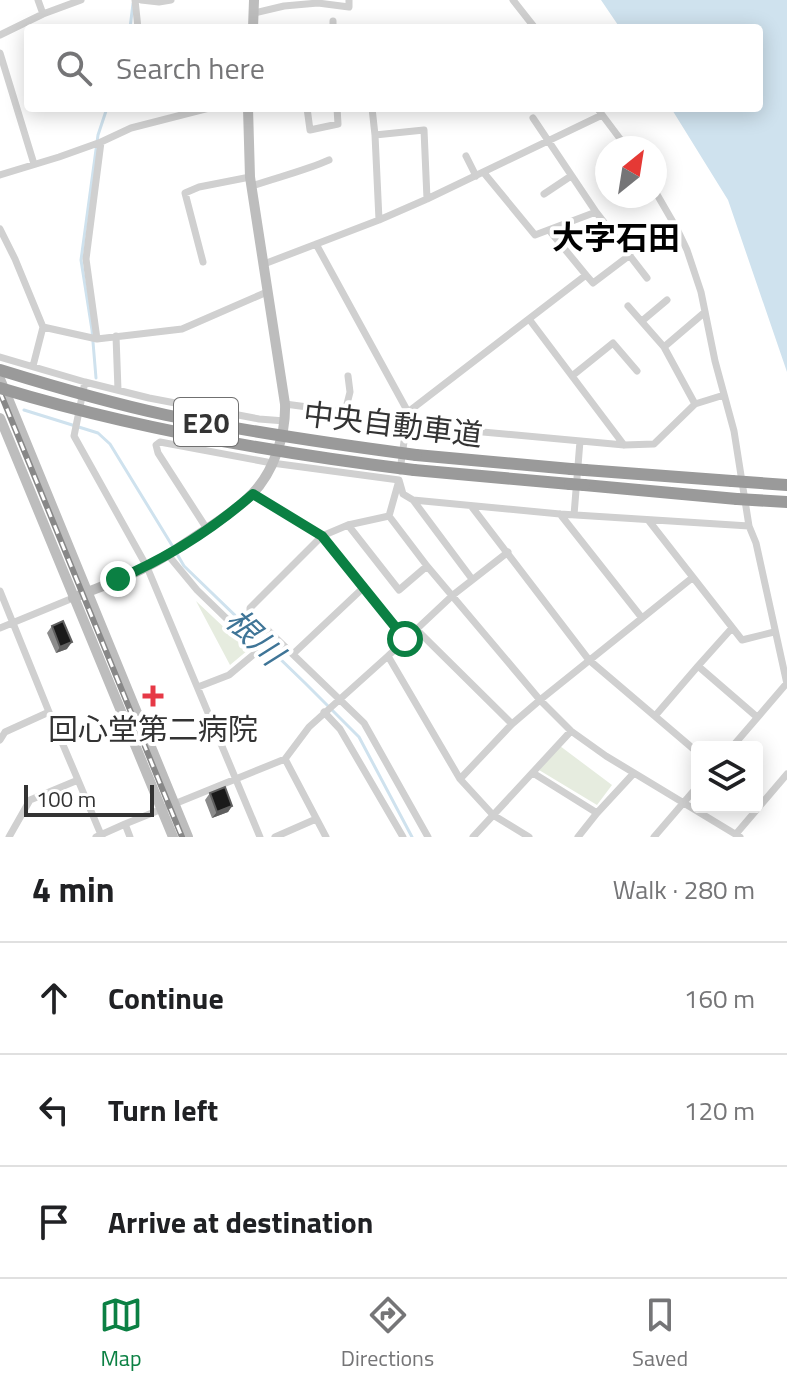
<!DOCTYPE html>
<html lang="en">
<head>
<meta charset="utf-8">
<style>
  body { margin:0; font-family:"Titillium Web","Noto Sans JP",sans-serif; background:#f6f6f6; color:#202124 }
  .controls { position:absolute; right:24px; bottom:24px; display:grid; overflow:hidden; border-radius:8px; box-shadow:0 4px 20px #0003 }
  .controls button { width:72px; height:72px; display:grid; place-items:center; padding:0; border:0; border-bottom:2px solid #e0e0e0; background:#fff; color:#202124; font:40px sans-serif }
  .compass { position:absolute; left:595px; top:136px; width:72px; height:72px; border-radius:50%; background:#fff; box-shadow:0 4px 20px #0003; rotate:30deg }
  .scale { position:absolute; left:24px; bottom:20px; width:130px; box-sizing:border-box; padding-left:8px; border:4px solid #333; border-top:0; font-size:22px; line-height:28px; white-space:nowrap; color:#333; -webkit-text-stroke:6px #fff; paint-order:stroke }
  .stop { position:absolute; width:24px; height:24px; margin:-18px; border:6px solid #0b8043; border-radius:50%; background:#fff }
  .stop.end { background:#0b8043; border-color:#fff; box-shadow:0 2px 8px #0008 }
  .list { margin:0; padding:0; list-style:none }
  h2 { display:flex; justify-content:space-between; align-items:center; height:104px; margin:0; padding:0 32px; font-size:34px }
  h2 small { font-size:26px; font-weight:400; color:#757577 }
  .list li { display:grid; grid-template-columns:52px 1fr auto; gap:24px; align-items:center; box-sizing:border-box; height:112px; padding:0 32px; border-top:2px solid #e0e0e0 }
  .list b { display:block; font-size:30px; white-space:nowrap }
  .list em { font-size:26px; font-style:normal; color:#757577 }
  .icon { flex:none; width:44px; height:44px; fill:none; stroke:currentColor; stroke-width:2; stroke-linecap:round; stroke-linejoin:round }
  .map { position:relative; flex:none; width:787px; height:837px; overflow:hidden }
  .search { position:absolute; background:#fff; box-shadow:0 4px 20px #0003; left:24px; right:24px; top:24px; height:88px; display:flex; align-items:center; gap:20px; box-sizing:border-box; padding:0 28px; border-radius:8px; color:#757577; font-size:30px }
  .sheet { height:440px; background:#fff }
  nav { display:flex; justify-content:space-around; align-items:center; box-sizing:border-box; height:112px; border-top:2px solid #e0e0e0; background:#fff; font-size:22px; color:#757577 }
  nav a { display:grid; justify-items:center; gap:4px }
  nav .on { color:#0b8043 }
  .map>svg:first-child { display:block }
  .green { fill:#e6ecdf }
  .water { fill:#cfe2ee }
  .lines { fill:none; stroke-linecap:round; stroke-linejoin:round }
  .stream { stroke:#cfe2ee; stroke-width:3 }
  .street { stroke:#d0d0d0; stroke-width:7 }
  .secondary { stroke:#bdbdbd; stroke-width:10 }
  .highway { stroke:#9a9a9a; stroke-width:12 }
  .rail-casing { stroke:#888; stroke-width:6 }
  .rail { stroke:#fff; stroke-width:3; stroke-dasharray:9; stroke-linecap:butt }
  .highway-bridge { stroke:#9a9a9a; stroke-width:12 }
  .wall { fill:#8c8c8c }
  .shaded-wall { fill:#5f5f5f }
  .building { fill:#1a1a1a; stroke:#5f5f5f; stroke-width:2 }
  .route { stroke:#0b8043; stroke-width:10 }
  .poi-dot { fill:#e63946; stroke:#fff; stroke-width:3 }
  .labels { text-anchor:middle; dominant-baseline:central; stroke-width:8; stroke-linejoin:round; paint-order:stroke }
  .shield { fill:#fff; stroke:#707070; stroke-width:2 }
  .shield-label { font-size:28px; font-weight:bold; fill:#333 }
  .street-label { font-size:30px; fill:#333; stroke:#fff }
  .poi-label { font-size:30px; fill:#333; stroke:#fff }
  .neighbourhood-label { font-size:32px; font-weight:bold; fill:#000; stroke:#fff }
  .water-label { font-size:32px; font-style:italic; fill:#3f7597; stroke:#fff }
</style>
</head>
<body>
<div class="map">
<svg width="787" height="837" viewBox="0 0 787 837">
  <rect width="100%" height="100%" fill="#fff"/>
  <path class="green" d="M196 601 248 650 230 665Z
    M560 746 612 785 597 805 539 770Z"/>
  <path class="water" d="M601 0H787V372L728 200 671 108H759V28H620Z"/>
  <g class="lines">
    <path class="stream" d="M130 28 133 4
      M96 378 92 330 81 260 98 135 107 108
      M24 410 98 433 110 444 173 547
      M177 554 184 566 305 683 359 737 412 837"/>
    <path class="street" d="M38 0 43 14
      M135 0 138 28
      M141 0 159 2 171 0
      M513 0 535 28
      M254 13 284 6 318 3 349 7V0
      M333 21V28
      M0 35 43 14 81 0
      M0 53 34 164
      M307 108 310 130 338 124 337 108
      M372 108 375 135 379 220
      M597 108 627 148
      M375 135 424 130 427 199
      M466 156 476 176
      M484 173 535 235 596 212 533 118
      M0 175 59 157 101 142 131 128 209 108
      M252 186C278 177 304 171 329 160
      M655 191 677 229 687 250 701 292 715 361 734 431 749 526 756 543 787 684
      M544 194 571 176
      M596 212 647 278
      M0 229 15 259 43 327 33 366
      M316 244 408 412 400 471
      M203 262 185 193 199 187 250 177
      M264 264 379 220 427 199 602 115
      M586 275 593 283 630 255
      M628 306 664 347 695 404
      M529 319 624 445
      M642 321 667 300
      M43 327 97 339 182 329 267 292
      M116 336 118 390
      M97 339 86 259 101 142
      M664 347 705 312
      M0 357 85 382 149 398 259 419 285 421
      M572 376 613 343 637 371
      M85 382 74 436 147 567 260 837
      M285 404 345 412 350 392 348 376
      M408 412 586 275 549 230
      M406 425 624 445 654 444 695 404 724 395
      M253 494 322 536 405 639
      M413 500 472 579
      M472 507 589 660 697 752
      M560 514 642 618
      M574 515 580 441
      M389 516 427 566 540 700 571 731 606 756 740 837
      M389 516 348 525 322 536 250 608V613L364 723 428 837
      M389 516 398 484
      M649 521 742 640 774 632
      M348 525 399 590 427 566
      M207 529 158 453 156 445 160 442 272 463 399 480 403 494 413 500 560 514 749 526
      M508 552 453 595 388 656 460 779 493 815 529 837
      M168 555 197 590 259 650 229 675 198 687
      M0 591 49 712 5 732 0 740
      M0 628 73 598
      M416 629 512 724
      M293 654 363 588
      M698 666 732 628
      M49 712 78 780
      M324 712 340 729 403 837
      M655 716 698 666 757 717
      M732 747 787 683
      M285 759 326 837
      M533 773 597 813
      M460 779 512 724 540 700 692 578
      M736 834 787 774
      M9 837 30 800 78 780 102 837
      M96 837 125 824
      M130 837 125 824 285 759 309 727 388 656
      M275 837 316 819
      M473 837 571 731
      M578 837 597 813 634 773
      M654 837 697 787"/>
    <path class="secondary" d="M253 28 254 0
      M0 379 188 837
      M0 418 173 837
      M73 598C97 588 123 579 146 567 167 557 185 543 204 531 220 520 238 509 252 494 274 472 286 434 285 404L250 177 248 108"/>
    <path class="highway" d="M416 455 571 469
      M414 470 570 484
      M585 470 732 481
      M584 485 737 499"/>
    <g class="rail-casing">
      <path id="rail" d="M0 392 182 837"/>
    </g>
    <use href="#rail" class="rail"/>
    <path class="highway-bridge" d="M0 370C55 387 110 403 166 415 249 432 332 444 416 455
      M0 388C135 429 274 453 414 470
      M571 469 585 470
      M732 481 787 485
      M570 484 584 485
      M737 499 787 502"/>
  </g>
  <path class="wall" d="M52 626 67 649 56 653 47 633Z
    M210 793 232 806 228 812 212 818 205 800Z"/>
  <path class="shaded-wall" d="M72 642 67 649 56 653 60 647Z
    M232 806 228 812 212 818 217 812Z"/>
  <path class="building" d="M63 621 72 642 60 647 52 626Z
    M225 787 232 806 217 812 210 793Z"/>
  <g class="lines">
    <path class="route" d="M118 579C167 558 213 529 253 494L322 536 405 639"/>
  </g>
  <path class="poi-dot" d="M149 684h8v8h8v8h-8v8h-8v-8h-8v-8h8z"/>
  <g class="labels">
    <rect class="shield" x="174" y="398" width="64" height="48" rx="6"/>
    <g class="shield-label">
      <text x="206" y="422">E20</text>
    </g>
    <g class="street-label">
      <text transform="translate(393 424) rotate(7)">中央自動車道</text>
    </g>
    <g class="poi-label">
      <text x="153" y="729">回心堂第二病院</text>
    </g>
    <g class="neighbourhood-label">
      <text x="616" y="237">大字石田</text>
    </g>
    <g class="water-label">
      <text transform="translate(255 636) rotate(44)">根川</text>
    </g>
  </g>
</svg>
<div class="controls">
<button><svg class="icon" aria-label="layers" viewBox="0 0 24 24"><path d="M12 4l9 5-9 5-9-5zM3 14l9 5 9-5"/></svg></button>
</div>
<svg class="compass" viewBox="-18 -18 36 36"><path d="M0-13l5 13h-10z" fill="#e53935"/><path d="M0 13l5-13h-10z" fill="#757577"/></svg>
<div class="scale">100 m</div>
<div class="stop" style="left:405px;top:639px"></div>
<div class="stop end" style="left:118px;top:579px"></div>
<div class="search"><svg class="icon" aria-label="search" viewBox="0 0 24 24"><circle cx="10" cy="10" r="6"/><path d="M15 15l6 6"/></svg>Search here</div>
</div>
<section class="sheet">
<h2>4 min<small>Walk · 280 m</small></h2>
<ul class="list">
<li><svg class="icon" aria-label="ahead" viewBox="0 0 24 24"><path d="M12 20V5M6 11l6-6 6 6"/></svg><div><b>Continue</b></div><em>160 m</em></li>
<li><svg class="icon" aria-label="left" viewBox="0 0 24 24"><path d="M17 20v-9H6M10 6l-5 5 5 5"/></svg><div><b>Turn left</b></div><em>120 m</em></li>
<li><svg class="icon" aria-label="arrive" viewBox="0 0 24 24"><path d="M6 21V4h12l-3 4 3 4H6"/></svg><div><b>Arrive at destination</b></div></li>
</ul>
</section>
<nav>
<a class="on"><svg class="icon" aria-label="map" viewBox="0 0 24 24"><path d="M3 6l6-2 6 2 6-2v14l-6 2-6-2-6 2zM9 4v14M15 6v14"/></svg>Map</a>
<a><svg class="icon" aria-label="directions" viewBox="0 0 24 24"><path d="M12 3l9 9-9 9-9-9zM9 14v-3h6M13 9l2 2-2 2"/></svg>Directions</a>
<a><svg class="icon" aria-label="saved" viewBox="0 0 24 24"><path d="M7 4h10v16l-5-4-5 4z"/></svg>Saved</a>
</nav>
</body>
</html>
